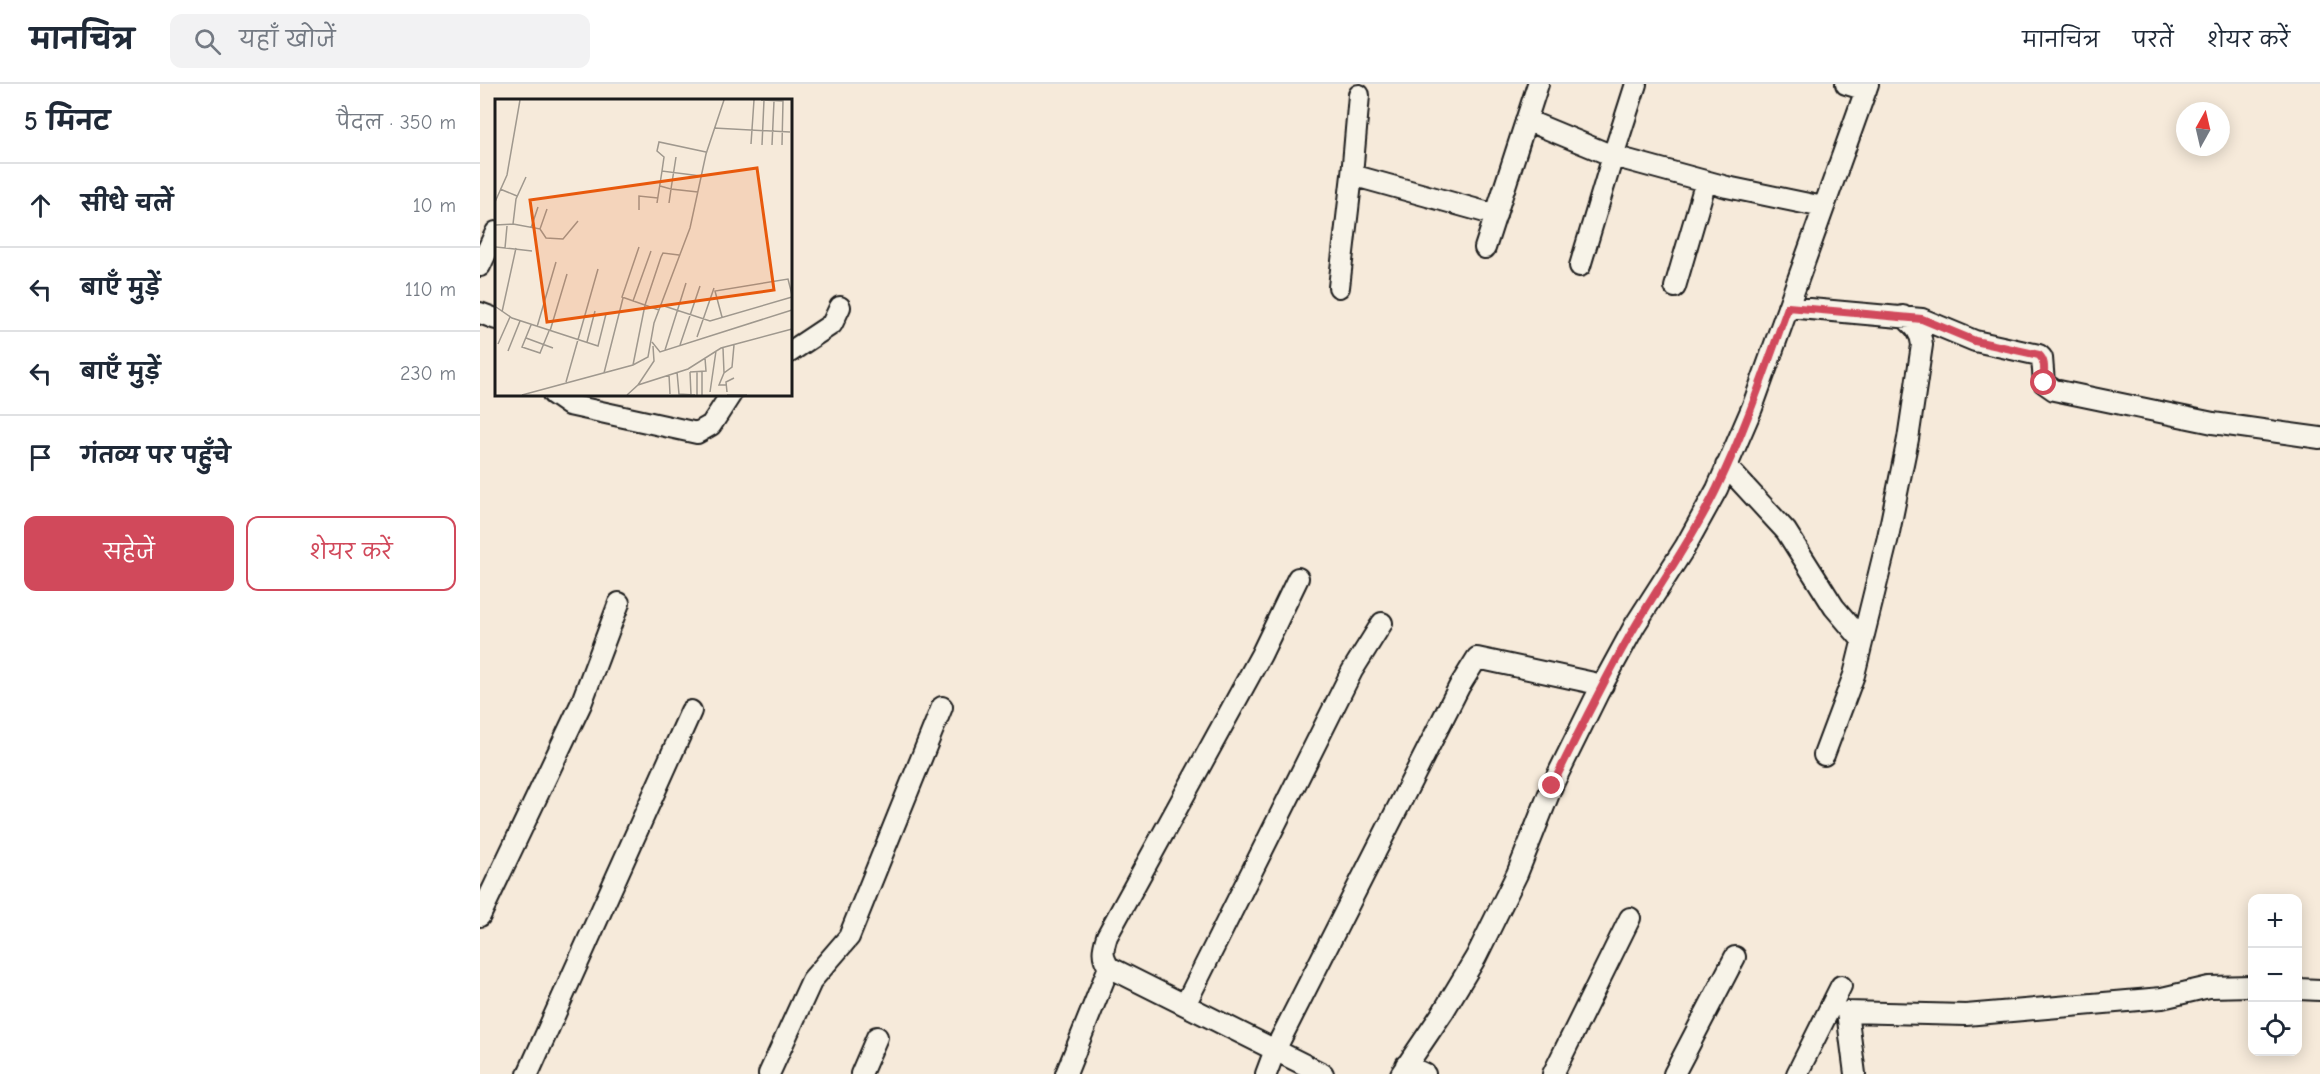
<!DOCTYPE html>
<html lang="hi">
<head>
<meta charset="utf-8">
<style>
  body { margin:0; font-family:"Comic Neue","Playpen Sans Deva",sans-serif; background:#f2f2f3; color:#1f2937 }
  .controls { position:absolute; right:18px; bottom:18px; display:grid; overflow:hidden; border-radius:12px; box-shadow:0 3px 15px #0003 }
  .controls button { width:54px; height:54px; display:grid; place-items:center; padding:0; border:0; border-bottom:2px solid #e0e1e3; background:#fff; color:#1f2937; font:30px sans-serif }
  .compass { position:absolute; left:1696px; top:18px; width:54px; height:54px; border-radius:50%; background:#fff; box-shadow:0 3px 15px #0003; rotate:8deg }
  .stop { position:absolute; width:18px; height:18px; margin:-14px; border:4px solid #d1495b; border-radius:50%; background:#fff }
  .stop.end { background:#d1495b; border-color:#fff; box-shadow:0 2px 6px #0008 }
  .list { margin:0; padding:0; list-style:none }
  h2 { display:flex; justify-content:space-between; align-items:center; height:78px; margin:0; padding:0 24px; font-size:26px }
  h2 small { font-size:20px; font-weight:400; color:#747a83 }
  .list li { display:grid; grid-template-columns:39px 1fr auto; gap:18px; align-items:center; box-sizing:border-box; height:84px; padding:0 24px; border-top:2px solid #e0e1e3 }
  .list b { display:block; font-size:22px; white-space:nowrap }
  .list em { font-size:20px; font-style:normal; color:#747a83 }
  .actions { display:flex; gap:12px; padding:18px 24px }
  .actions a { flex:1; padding:14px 0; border:2px solid #d1495b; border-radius:12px; text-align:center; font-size:21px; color:#d1495b }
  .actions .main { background:#d1495b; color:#fff }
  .icon { flex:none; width:33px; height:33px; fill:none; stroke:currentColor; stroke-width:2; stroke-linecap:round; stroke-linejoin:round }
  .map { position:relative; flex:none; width:1840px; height:990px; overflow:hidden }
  header { display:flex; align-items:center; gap:36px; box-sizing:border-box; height:84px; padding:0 30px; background:#fff; border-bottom:2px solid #e0e1e3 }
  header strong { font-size:28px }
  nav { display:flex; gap:33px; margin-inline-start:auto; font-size:21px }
  .search { width:420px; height:54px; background:#f2f2f3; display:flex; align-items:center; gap:15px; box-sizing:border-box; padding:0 21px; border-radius:12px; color:#747a83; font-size:22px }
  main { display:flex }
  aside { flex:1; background:#fff }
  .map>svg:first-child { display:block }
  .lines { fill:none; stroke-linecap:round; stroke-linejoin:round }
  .minor-casing { stroke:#1c1c1c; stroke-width:24 }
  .minor { stroke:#f7f3e8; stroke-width:20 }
  .route { stroke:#d1495b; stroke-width:8 }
  .inset-road { fill:none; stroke:#9f988e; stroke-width:1.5 }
  .view { fill:#e8590c; fill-opacity:0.15; stroke:#e8590c; stroke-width:3 }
  .inset-edge { fill:none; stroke:#1c1c1c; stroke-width:3 }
</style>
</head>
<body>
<header>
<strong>मानचित्र</strong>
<div class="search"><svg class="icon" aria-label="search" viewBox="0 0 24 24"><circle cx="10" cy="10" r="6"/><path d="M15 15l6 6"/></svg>यहाँ खोजें</div>
<nav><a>मानचित्र</a><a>परतें</a><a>शेयर करें</a></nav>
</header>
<main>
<aside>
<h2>5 मिनट<small>पैदल · 350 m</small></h2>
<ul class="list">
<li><svg class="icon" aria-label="ahead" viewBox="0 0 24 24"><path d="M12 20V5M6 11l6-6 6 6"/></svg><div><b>सीधे चलें</b></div><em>10 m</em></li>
<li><svg class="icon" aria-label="left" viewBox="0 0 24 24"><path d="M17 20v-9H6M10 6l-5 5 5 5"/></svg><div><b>बाएँ मुड़ें</b></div><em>110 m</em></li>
<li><svg class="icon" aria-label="left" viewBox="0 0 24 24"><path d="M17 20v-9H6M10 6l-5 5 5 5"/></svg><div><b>बाएँ मुड़ें</b></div><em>230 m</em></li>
<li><svg class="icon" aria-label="arrive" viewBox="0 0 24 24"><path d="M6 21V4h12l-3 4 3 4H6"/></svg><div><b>गंतव्य पर पहुँचे</b></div></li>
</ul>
<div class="actions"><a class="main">सहेजें</a><a>शेयर करें</a></div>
</aside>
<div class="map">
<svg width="1840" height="990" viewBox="0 0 1840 990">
  <rect width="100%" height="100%" fill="#f6eada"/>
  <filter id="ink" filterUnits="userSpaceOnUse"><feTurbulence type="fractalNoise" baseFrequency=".0167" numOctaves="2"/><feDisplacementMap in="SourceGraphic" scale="12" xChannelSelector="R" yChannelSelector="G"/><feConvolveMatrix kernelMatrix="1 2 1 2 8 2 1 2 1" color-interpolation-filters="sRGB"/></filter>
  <g filter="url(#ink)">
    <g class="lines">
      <g class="minor-casing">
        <path id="minor" d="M1156 0 1133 72 1247 103 1343 123
          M1366 0 1386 6
          M1046 36 1133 72 1100 182
          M872 91 879 11
          M1005 164 1058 0
          M0 182 16 148
          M859 203 872 91 1016 131
          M1195 203 1226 97
          M1308 223 1442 235 1495 257 1559 271 1562 274 1564 299 1574 306 1733 339 1840 354
          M0 229 16 235
          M310 268 352 240 360 223
          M73 310 89 321 217 349 231 341 251 310
          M1246 382 1306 447 1354 523 1382 556
          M818 494 781 571 627 852C623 865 621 872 629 883L843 990
          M1344 671 1374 591 1408 453 1428 355 1442 261C1441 247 1433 241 1423 232
          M0 832 101 620 139 519
          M1818 905 1840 906
          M705 921 872 587 902 539
          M926 981 945 990
          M48 990 211 627
          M289 990 332 896 369 853 462 623
          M381 990 397 953
          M586 990 629 883
          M786 990 795 966 979 603 997 574 1123 601
          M921 990 963 928 996 873 1037 790 1072 702 1118 609 1155 541 1205 463 1237 405 1272 324 1388 0
          M1073 990 1150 834
          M1194 990 1255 873
          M1317 990 1361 902
          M1375 990 1367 928 1486 931 1682 914 1729 903 1772 902"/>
      </g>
      <use href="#minor" class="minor"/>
    </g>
  </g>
  <g class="lines" filter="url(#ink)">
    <path class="route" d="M1072 702C1099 648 1125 593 1156 541 1183 495 1214 452 1237 404 1265 346 1286 284 1308 223L1442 235 1495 257 1559 271C1567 278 1563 290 1564 299"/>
  </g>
  <g transform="translate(15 15)">
    <rect width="297" height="297" fill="#f6eada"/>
    <path class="inset-road" d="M266 1 288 2 287 46M219 29 295 33M256 45 259 1M267 46 269 1M277 46 279 2M181 58 176 90 203 93M167 72 169 58 162 52 164 43 211 53M165 87 176 90 174 104M5 90 22 97M0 103 12 76 25 1M162 104 167 72 206 77M144 111V97L163 99M18 125 45 130 52 110M0 126 18 125 21 100 31 78M36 129 43 108M45 130 51 139 68 140 83 122M0 135V185M1 148 37 152M144 148 127 198 164 211M10 149 12 127M138 202 156 152M166 206 215 222 297 198M1 208 17 219 103 247 111 215M7 213 21 149M227 218 220 192 293 180 297 196M36 226 27 248 45 254 54 232M42 228 61 163M55 232 72 175M202 238 219 189M31 239 58 249M92 243 100 212M157 243 165 253 297 211M3 245 15 218M185 246 205 187M228 249 229 274M170 251 191 184M13 252 25 222M138 266 150 206 166 158 168 154 184 156M182 273 184 295 200 296M195 273 211 272 210 259M195 273 196 296M109 274 128 199M174 276 175 295M71 283 103 170M143 286 159 262 158 247M231 286H224L229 274 237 268 239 246M215 293 221 252M232 293 231 283 239 279M27 296 138 266 153 258 159 224 195 129 211 55 229 1M132 296 143 286 193 270 226 249 297 230M202 296V273M207 296V273M232 296H252"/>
    <path class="view" d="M262 69 279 191 52 223 35 101Z"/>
    <rect width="297" height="297" class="inset-edge"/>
  </g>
</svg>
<div class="controls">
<button>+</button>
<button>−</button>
<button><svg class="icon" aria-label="locate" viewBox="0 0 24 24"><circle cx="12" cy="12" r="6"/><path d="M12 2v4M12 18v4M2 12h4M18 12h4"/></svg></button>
</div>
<svg class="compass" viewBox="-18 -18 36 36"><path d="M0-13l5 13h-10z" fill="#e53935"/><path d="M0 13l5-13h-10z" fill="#747a83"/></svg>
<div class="stop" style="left:1564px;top:299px"></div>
<div class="stop end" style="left:1072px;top:702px"></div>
</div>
</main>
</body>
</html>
